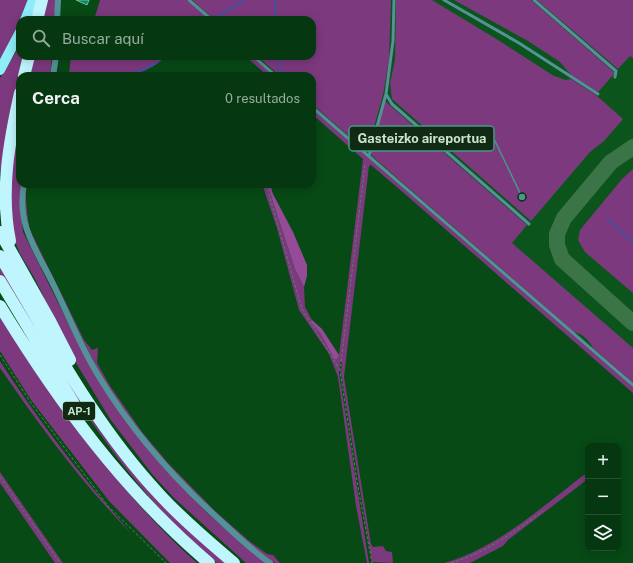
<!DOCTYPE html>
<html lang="es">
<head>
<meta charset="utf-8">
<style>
  body { margin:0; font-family:"Public Sans",sans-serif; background:#0e3f19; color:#f1f3f6 }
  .controls { position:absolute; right:12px; bottom:12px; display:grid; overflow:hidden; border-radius:8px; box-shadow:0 2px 10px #0003 }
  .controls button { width:36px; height:36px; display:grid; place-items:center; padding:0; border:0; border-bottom:1px solid #265230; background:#053810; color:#f1f3f6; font:20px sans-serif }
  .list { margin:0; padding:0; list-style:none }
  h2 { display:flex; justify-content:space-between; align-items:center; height:52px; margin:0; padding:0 16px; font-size:17px }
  h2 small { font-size:13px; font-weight:400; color:#97ac9f }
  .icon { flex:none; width:22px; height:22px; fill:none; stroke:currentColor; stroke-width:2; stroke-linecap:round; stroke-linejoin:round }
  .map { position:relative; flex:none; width:633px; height:563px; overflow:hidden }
  .search { position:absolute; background:#053810; box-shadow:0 2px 10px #0003; left:16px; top:16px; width:300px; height:44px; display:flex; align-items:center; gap:10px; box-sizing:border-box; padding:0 14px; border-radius:12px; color:#97ac9f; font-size:15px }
  .panel { position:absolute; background:#053810; box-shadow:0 2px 10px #0003; left:16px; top:72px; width:300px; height:116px; border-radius:12px }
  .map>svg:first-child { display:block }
  .built { fill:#0b551c }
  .green { fill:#7c397e }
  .forest { fill:#954b97 }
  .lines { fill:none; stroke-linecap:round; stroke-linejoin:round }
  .stream { stroke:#3857ac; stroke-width:1.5 }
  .taxiway { stroke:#3b7446; stroke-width:16 }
  .building { fill:#0d8764; stroke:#66c29e }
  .path { stroke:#51865b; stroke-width:1; stroke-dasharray:3 2; stroke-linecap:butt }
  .service { stroke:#559198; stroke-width:3 }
  .minor { stroke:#559198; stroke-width:6 }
  .trunk { stroke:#8dedf8; stroke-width:10 }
  .motorway { stroke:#bff6fd; stroke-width:12 }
  .labels { text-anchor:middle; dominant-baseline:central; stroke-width:3.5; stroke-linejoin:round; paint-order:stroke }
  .shield { fill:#112a13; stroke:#91ae92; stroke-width:1 }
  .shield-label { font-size:11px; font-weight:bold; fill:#c8e6c9 }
  .leader { fill:none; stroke:#469889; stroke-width:1.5 }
  .callout-dot { fill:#469889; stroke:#112a13; stroke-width:1.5 }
  .callout { fill:#112a13; stroke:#469889; stroke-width:1.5 }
  .callout-label { font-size:13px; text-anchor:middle; font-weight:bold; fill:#c8e6c9 }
</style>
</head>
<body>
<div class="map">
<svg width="633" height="563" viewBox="0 0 633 563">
  <rect width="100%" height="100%" fill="#074a16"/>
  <path class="built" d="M183 0H633V391L312 112V76H270L247 56H312V20H206Z"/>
  <path class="green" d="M0 0H28L7 49 0 60Z
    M46 0H56L54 20H41Z
    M100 0H187L210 20H94Z
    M192 0H391L389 60 383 95 367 152 312 104V76H280L257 56H312V20H215Z
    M396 0H432L498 40 554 76 566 80 571 79 596 95 623 119 604 141 590 152 531 221 392 99 390 83 395 60Z
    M454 0H531L615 73 598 92 571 75 560 62 528 41Z
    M537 0H633V58L630 56 618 69Z
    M20 45V56H25L0 174V78Z
    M33 56H52L50 76H28Z
    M71 56H166C139 84 102 76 66 76L67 74H69Z
    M245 56H251L274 76H268Z
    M385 101 527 225 512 243 633 348V383L593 348C589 340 583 334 574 332L372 156 371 151Z
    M312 109 633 387V393L405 194 371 165 369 166 344 377 371 544 373 547 383 546 386 551 392 552 393 563 372 562 341 373 342 362H340L339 373 369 563H367L356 506 338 377 329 354 299 310 277 228 262 184H267L295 269 304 287 305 307 312 320V322L321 334 334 359H337L339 355 363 159 312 114Z
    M20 112 21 184 20 201 23 232 72 331 144 444 161 465 206 512 240 542 267 563H246L174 498 152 474 110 419 73 358 35 279 20 254 10 229 5 188Z
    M633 169V293L585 252 578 240 580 230 622 179Z
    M26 184V202L29 228 84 340 92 350 98 348 97 363 110 386 142 432 168 463 215 511 248 540 267 554 273 555 280 563H275L267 558 209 509 163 461 124 411 99 372 30 236 25 205Z
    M0 264 91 414 226 563H217C122 486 62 377 0 274Z
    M0 316C60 404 117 492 197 563H170L109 501 31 400 0 351Z
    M0 361C39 422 84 480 132 534 82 484 40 426 0 368Z
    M0 472 63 563H55L2 486 0 483Z
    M588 472V479L508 540 503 546 470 563H444C500 547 542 506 588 472Z"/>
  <path class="forest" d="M267 184H270L273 194 293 232 307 265V276L304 287 295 269Z
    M312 320 322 329 339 355 337 359H334L321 334 311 322Z"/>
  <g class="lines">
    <path class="stream" d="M275 0 276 20
      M216 17 244 0
      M279 56 280 72
      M127 76 155 64 163 56
      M607 218 633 242"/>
    <path class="taxiway" d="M633 147 611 162 564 218 557 234V245L562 259 633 323"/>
  </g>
  <path class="building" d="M76 0H89L87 5Z"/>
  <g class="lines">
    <path class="path" d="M365 165 340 371 358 487 372 563
      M266 184 302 309 340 370
      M0 355 31 403 108 506 166 563
      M0 477 60 563
      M451 563C488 552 512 533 543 511"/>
    <path class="service" d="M189 0 212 20
      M394 0 393 41 386 94 392 104 529 224
      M444 0 519 43 598 94
      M534 0 616 71 615 77
      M253 56 276 76
      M312 107 633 385
      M369 156 386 94"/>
    <path class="minor" d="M57 20 58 0
      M53 76 56 56
      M24 184C16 226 38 252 55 288 69 317 81 347 98 375 131 430 174 479 222 522 237 536 253 551 270 563"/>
    <path class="trunk" d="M25 20 33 0
      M0 70 20 32"/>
    <path class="motorway" d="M37 20 42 0
      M24 76 29 56
      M0 232 50 321 70 360
      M10 241C0 192 9 142 20 93
      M0 256C49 338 94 425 160 495 183 520 209 542 234 563
      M0 281 73 402
      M0 306C58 401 124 491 209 563"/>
  </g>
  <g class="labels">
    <rect class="shield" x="63" y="402" width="32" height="18" rx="3"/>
    <g class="shield-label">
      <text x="79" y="411">AP-1</text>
    </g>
  </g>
  <path class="leader" d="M522 197L494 139"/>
  <circle class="callout-dot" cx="522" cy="197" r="4"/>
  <rect class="callout" x="349" y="126" width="145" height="25" rx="4"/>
  <g class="callout-label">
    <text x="422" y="143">Gasteizko aireportua</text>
  </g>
</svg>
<div class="controls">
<button>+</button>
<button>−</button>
<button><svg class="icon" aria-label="layers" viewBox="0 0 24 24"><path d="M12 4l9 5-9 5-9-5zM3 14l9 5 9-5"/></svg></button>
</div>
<div class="search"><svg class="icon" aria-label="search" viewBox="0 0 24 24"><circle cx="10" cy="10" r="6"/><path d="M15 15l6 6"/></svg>Buscar aquí</div>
<section class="panel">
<h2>Cerca<small>0 resultados</small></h2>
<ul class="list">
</ul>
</section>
</div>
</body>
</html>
